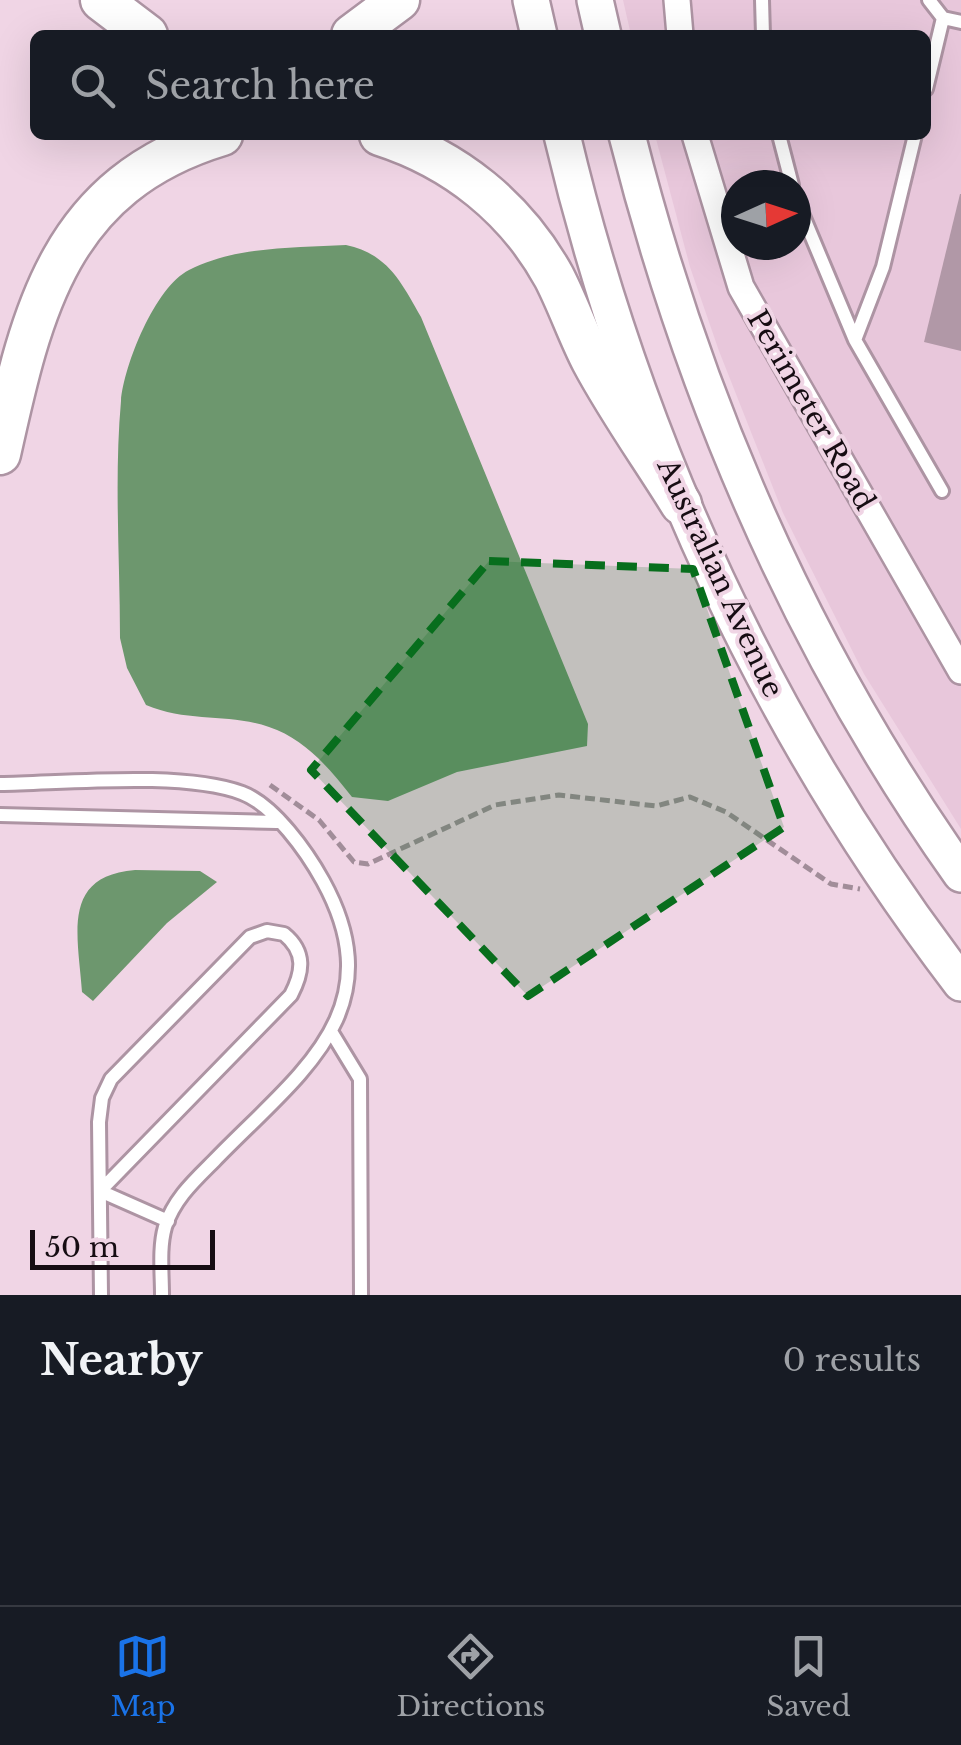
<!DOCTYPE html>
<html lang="en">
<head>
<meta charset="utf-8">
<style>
  body { margin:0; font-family:"Libre Baskerville",serif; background:#20242c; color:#f1f3f6 }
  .compass { position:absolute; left:721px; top:170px; width:90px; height:90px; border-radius:50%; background:#171b24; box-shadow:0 10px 40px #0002; rotate:87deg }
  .scale { position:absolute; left:30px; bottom:25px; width:185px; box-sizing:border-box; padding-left:10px; border:5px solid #160d13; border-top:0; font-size:28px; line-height:35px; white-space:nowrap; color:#160d13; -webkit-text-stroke:8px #f0d5e5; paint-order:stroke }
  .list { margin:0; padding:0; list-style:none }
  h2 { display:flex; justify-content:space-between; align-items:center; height:130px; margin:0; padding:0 40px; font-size:42px }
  h2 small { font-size:32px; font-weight:400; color:#9ea1a6 }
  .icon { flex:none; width:55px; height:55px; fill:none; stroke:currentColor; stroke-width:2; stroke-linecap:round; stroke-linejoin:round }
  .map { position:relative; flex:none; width:961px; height:1295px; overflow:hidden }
  .search { position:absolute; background:#171b24; box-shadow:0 10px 40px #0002; left:30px; right:30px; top:30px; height:110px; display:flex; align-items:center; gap:25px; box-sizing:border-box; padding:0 35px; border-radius:15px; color:#9ea1a6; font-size:38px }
  .sheet { height:310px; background:#171b24 }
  nav { display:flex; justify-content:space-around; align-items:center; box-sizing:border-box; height:140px; border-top:2px solid #363941; background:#171b24; font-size:28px; color:#9ea1a6 }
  nav a { display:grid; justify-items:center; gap:5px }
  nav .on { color:#1a73e8 }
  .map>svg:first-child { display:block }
  .built { fill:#e8c7db; fill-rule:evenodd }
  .water { fill:#6d976e }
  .building { fill:#b198a7 }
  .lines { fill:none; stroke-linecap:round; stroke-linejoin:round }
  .service-casing { stroke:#ad94a3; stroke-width:18 }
  .minor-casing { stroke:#ad94a3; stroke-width:30 }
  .secondary-casing { stroke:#ad94a3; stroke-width:40 }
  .trunk-casing { stroke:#ad94a3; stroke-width:45 }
  .path { stroke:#a18d99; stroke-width:5; stroke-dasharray:10 5; stroke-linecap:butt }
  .service { stroke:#fff; stroke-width:12 }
  .minor { stroke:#fff; stroke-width:25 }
  .secondary { stroke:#fff; stroke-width:35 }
  .trunk { stroke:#fff; stroke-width:40 }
  .marked { fill:#086e1d; fill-opacity:0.2; stroke:#086e1d; stroke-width:8; stroke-dasharray:20 12; stroke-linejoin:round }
  .labels { text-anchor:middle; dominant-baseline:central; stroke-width:8; stroke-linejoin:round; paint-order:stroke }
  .street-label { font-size:28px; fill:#160d13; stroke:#f0d5e5 }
</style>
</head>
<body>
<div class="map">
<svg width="961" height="1295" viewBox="0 0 961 1295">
  <rect width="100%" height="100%" fill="#f0d5e5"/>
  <path class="built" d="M623 0H961V829L864 674 783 513 719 351 690 267 655 135H926V35H631ZM736 185H796V245H736Z"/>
  <path class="water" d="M346 245C388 254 401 282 421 317L588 724 587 746 457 772 388 801 352 797C329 768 305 739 269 727 229 713 189 723 146 705L127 668 120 638C120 560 114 479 121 401 124 365 155 287 189 270 236 246 295 248 346 245Z
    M135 870 200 871 217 882 167 923 93 1001 82 992C78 935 61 876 135 870Z"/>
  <path class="building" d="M960 194H961V351L924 342Z"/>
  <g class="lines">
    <g class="service-casing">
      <path id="service" d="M762 0 763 35
        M929 0 943 18
        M926 89 943 18 961 22
        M779 135 792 185
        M796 199 855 340 942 491
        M855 340 883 267 915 135
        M0 784C66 783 182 771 242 793 274 805 307 852 323 881 395 1012 297 1075 214 1161 194 1181 174 1199 165 1227 159 1248 162 1273 162 1295
        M0 815 277 822
        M332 1033 360 1079 361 1295
        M100 1191 291 995C303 972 306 952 284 934L267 931 250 937 111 1079 102 1098 99 1122 101 1295
        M100 1191 168 1221"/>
    </g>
    <g class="minor-casing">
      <path id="minor" d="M677 0 680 35
        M695 135 741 287 961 671"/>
    </g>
    <g class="secondary-casing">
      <path id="secondary" d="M531 0 539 35
        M595 0 603 35
        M562 135C635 443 768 731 961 983
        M627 135C694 400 803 651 961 874"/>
    </g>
    <g class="trunk-casing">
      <path id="trunk" d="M101 0 147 35
        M352 35 399 0
        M380 135C455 159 516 208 554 277 568 304 578 334 592 361 618 410 652 457 681 504
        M0 454C32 309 60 184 222 135"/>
    </g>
    <path class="path" d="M270 785 319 820 354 862 368 864 495 805 559 795 656 806 690 797 726 812 831 884 860 889"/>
    <use href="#service" class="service"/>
    <use href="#minor" class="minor"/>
    <use href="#secondary" class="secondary"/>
    <use href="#trunk" class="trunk"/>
  </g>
  <path class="marked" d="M489 561 693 569 784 827 528 996 311 770Z"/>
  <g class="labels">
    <g class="street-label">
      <text transform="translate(811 410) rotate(60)">Perimeter Road</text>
      <text transform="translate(720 578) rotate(65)">Australian Avenue</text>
    </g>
  </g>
</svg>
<svg class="compass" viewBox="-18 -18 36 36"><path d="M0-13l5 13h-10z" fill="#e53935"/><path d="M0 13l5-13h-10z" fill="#9ea1a6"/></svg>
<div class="scale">50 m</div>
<div class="search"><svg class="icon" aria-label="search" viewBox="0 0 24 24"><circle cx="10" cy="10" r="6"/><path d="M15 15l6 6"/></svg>Search here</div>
</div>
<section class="sheet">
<h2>Nearby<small>0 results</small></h2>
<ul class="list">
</ul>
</section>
<nav>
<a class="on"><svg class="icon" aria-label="map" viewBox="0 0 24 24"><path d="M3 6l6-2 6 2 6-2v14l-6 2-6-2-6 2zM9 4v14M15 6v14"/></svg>Map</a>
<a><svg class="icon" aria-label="directions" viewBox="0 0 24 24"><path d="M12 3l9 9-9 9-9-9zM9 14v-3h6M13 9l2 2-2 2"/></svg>Directions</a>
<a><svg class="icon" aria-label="saved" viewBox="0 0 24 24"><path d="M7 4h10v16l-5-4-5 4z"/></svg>Saved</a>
</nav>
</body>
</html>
